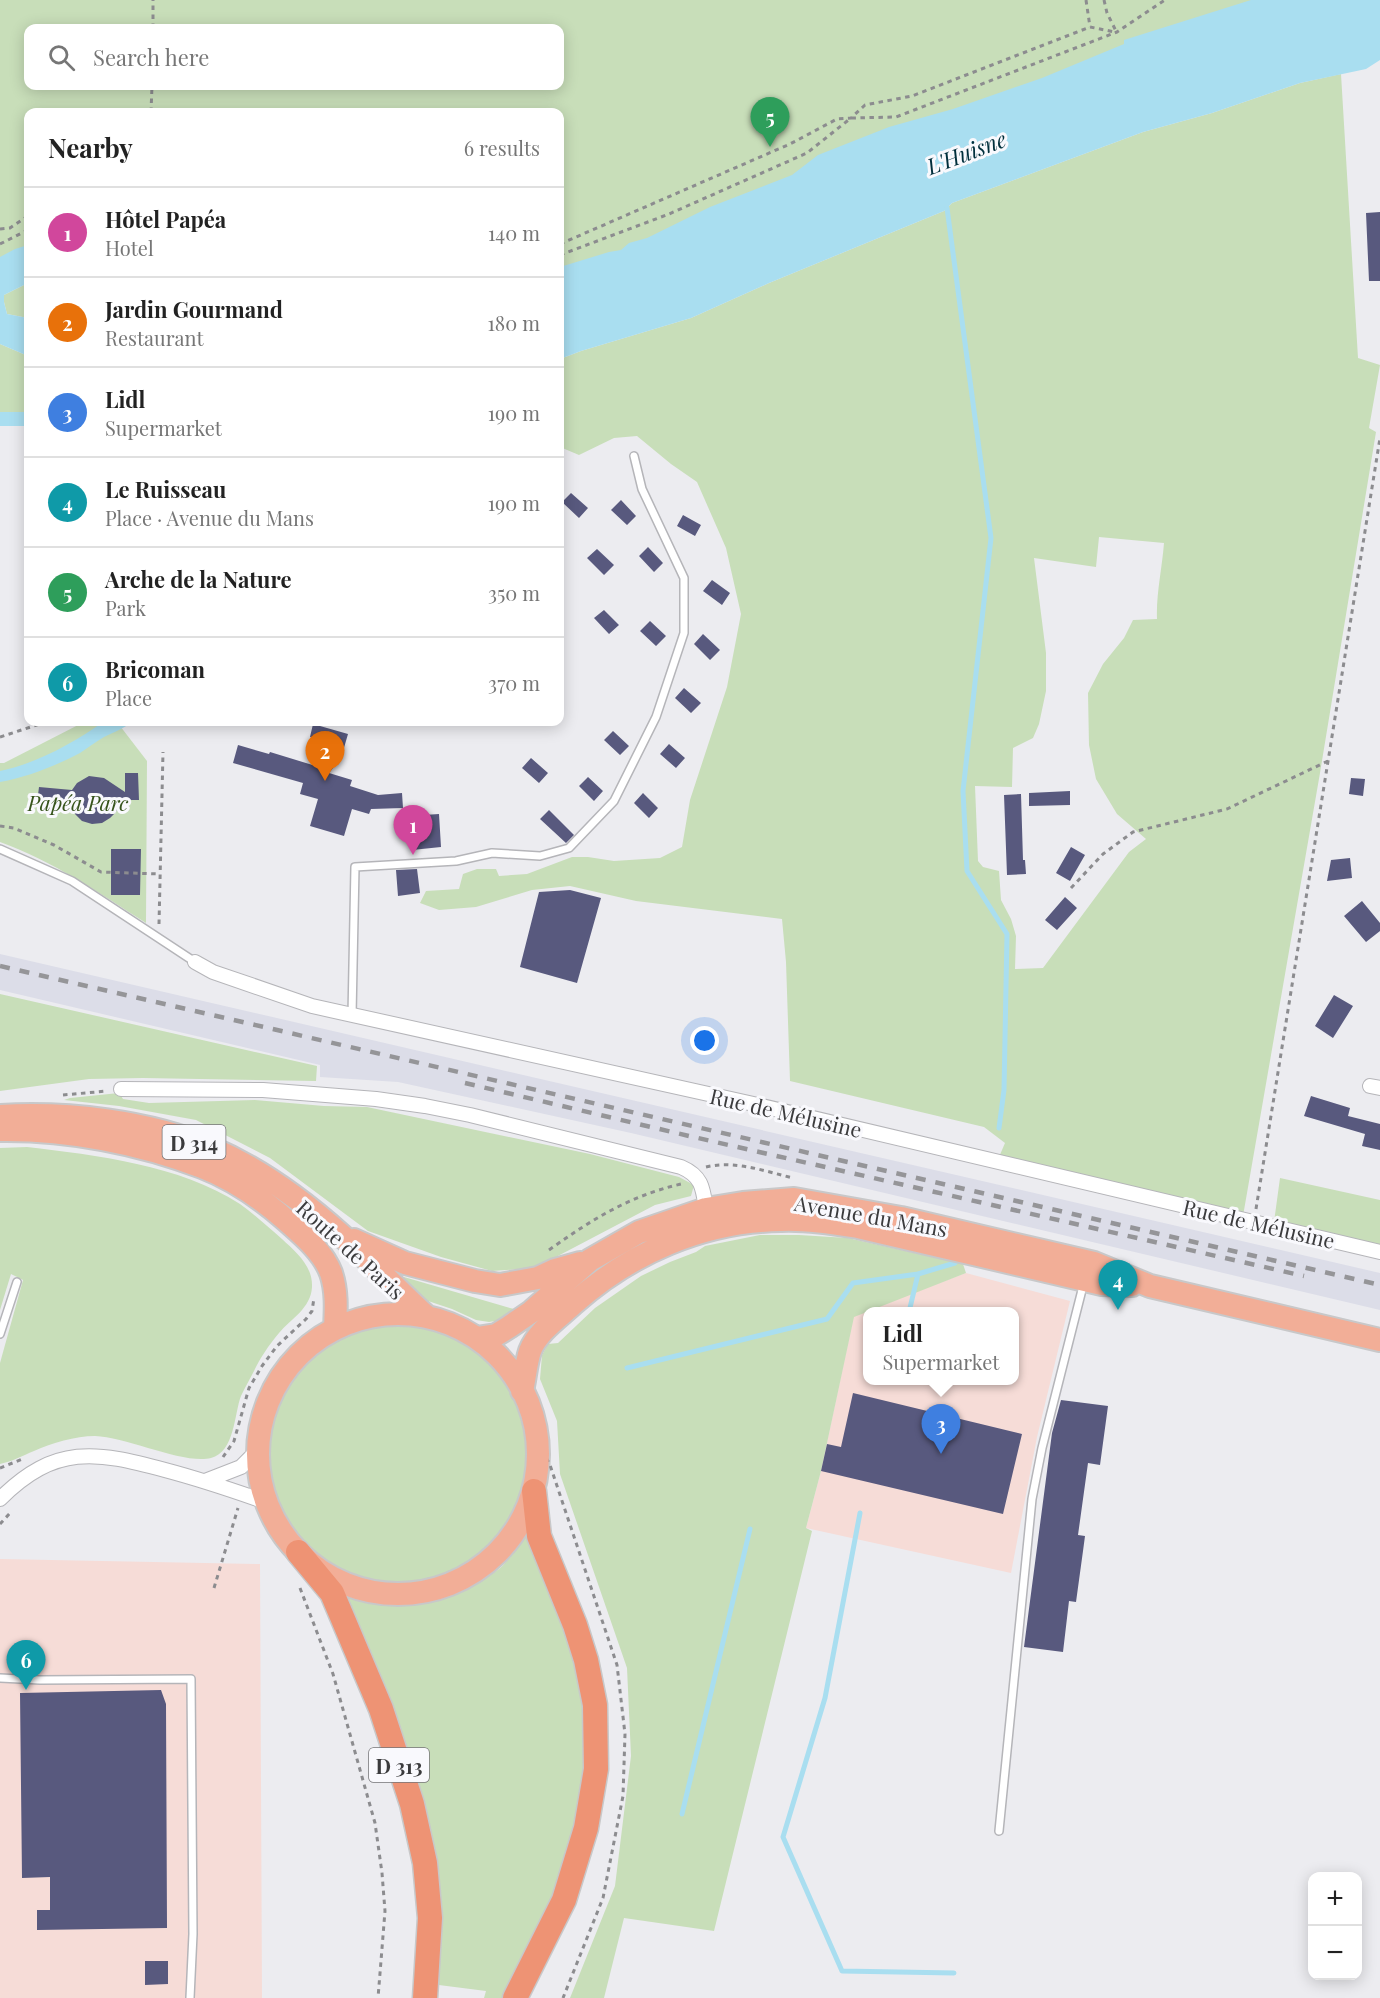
<!DOCTYPE html>
<html lang="en">
<head>
<meta charset="utf-8">
<style>
  body { margin:0; font-family:"Playfair Display",serif; background:#f6f6f6; color:#222 }
  .controls { position:absolute; right:18px; bottom:18px; display:grid; overflow:hidden; border-radius:12px; box-shadow:0 3px 15px #0003 }
  .controls button { width:54px; height:54px; display:grid; place-items:center; padding:0; border:0; border-bottom:2px solid #e0e0e0; background:#fff; color:#222; font:30px sans-serif }
  .you { position:absolute; left:705px; top:1041px; width:21px; height:21px; margin:-15px; border:4px solid #fff; border-radius:50%; background:#1a73e8; box-shadow:0 0 0 9px #1a73e833 }
  .badge { display:grid; place-items:center; width:39px; height:39px; border-radius:50%; background:#b93780; color:#fff; font-size:20px; font-weight:700 }
  .pin { position:absolute; translate:-50% -50px; filter:drop-shadow(0 2px 3px #0008) }
  .pin::after { content:''; position:absolute; top:32px; width:21px; height:18px; background:inherit; clip-path:polygon(0 0,100% 0,50% 100%) }
  .popup { position:absolute; left:863px; top:1307px; width:156px; height:78px; box-sizing:border-box; display:grid; place-content:center; border-radius:12px; background:#fff; filter:drop-shadow(0 2px 4px #0005); font-size:20px; white-space:nowrap; color:#767676 }
  .popup b { font-size:22px; color:#222 }
  .popup::after { content:''; position:absolute; left:50%; top:100%; margin-left:-12px; border:12px solid transparent; border-top-color:#fff }
  .list { margin:0; padding:0; list-style:none }
  h2 { display:flex; justify-content:space-between; align-items:center; height:78px; margin:0; padding:0 24px; font-size:26px }
  h2 small { font-size:20px; font-weight:400; color:#767676 }
  .list li { display:grid; grid-template-columns:39px 1fr auto; gap:18px; align-items:center; box-sizing:border-box; height:90px; padding:0 24px; border-top:2px solid #e0e0e0 }
  .list b { display:block; font-size:22px; white-space:nowrap }
  .list p { margin:0; font-size:20px; white-space:nowrap; color:#767676 }
  .list em { font-size:20px; font-style:normal; color:#767676 }
  .icon { flex:none; width:33px; height:33px; fill:none; stroke:currentColor; stroke-width:2; stroke-linecap:round; stroke-linejoin:round }
  .map { position:relative; flex:none; width:1380px; height:1998px; overflow:hidden }
  .search { position:absolute; background:#fff; box-shadow:0 3px 15px #0003; left:24px; top:24px; width:540px; height:66px; display:flex; align-items:center; gap:15px; box-sizing:border-box; padding:0 21px; border-radius:12px; color:#767676; font-size:22px }
  .panel { position:absolute; background:#fff; box-shadow:0 3px 15px #0003; left:24px; top:108px; width:540px; height:618px; border-radius:12px }
  .map>svg:first-child { display:block }
  .commercial { fill:#f6dcd7; fill-rule:evenodd }
  .built { fill:#dcdde8 }
  .green { fill:#c8deb9; fill-rule:evenodd }
  .water { fill:#a9def0 }
  .lines { fill:none; stroke-linecap:round; stroke-linejoin:round }
  .stream { stroke:#a9def0; stroke-width:5 }
  .building { fill:#58597e }
  .service-casing { stroke:#b5b5b9; stroke-width:10 }
  .minor-casing { stroke:#b5b5b9; stroke-width:16 }
  .primary-casing { stroke:#c8c8c9; stroke-width:26 }
  .trunk-casing { stroke:#c8c8c9; stroke-width:27 }
  .path { stroke:#8c8c8f; stroke-width:3; stroke-dasharray:4.5 4.5; stroke-linecap:butt }
  .service { stroke:#fff; stroke-width:7 }
  .minor { stroke:#fff; stroke-width:14 }
  .primary { stroke:#f2ae97; stroke-width:22 }
  .trunk { stroke:#ee9374; stroke-width:24 }
  .rail { stroke:#959598; stroke-width:4.5; stroke-dasharray:10 10; stroke-linecap:butt }
  .labels { text-anchor:middle; dominant-baseline:central; stroke-width:6; stroke-linejoin:round; paint-order:stroke }
  .shield { fill:#f9f9fd; stroke:#747477; stroke-width:1.5 }
  .shield-label { font-size:20px; font-weight:bold; fill:#3b3b3d }
  .park-label { font-size:21px; font-style:italic; fill:#37541c; stroke:#f9f9fd }
  .street-label { font-size:21px; fill:#3b3b3d; stroke:#f9f9fd }
  .water-label { font-size:22px; font-style:italic; fill:#002f3c; stroke:#f9f9fd }
</style>
</head>
<body>
<div class="map">
<svg width="1380" height="1998" viewBox="0 0 1380 1998">
  <rect width="100%" height="100%" fill="#ececf0"/>
  <path class="commercial" d="M966 1273 1070 1301 1037 1437 1011 1573 806 1528 821 1471 854 1315ZM868 1312H1014V1380H868Z
    M0 1559 260 1564 262 1998H0Z"/>
  <path class="built" d="M0 954 1380 1273V1310L631 1133 398 1082 320 1077V1065L0 990Z"/>
  <path class="green" d="M0 0H1380L560 312V112H28V263L0 274ZM28 28H560V86H28Z
    M1341 74 1358 358 1380 365 1369 428 1376 432 1320 773 1243 1216 999 1157 1005 1143 984 1127 790 1081 786 962 782 919 636 901 570 886 532 890 476 907 439 910 420 903 426 891 459 889 463 874 477 869H496L499 876 527 874 572 857H588L614 861 660 858 682 847 690 800 727 687 741 614 726 548 697 482 671 464 637 436 614 438 579 455 560 447V359L581 351 691 318 769 283 944 211 952 203 1143 132 1212 113 1300 83ZM1099 537 1164 543C1162 569 1156 594 1157 619L1133 620 1124 638 1103 664 1088 693 1089 745 1096 779 1117 814 1146 839 1129 852 1043 968 1015 969 1016 936 1011 919 1001 900 999 871 983 867 978 861 975 786 1012 787 1013 748 1033 738 1039 724 1046 691V653L1034 558 1096 567Z
    M28 283V318L7 314 4 302V295Z
    M0 344 28 356V412H0Z
    M84 722H117L147 761 146 923C99 893 53 861 0 842V763H4Z
    M0 994 317 1066 316 1081 143 1078 89 1079 0 1091Z
    M119 1093 123 1099 149 1103 255 1100 324 1106 367 1107 590 1154 679 1177 694 1185 691 1196 655 1205 535 1268 492 1271 441 1257 368 1231 270 1158 196 1120 119 1106 64 1100 70 1098Z
    M27 1147C96 1155 180 1165 240 1204 254 1214 268 1227 282 1239 296 1252 313 1266 312 1287 311 1308 291 1319 279 1333 269 1345 260 1358 254 1371 250 1379 245 1387 241 1396 234 1414 235 1452 211 1458 185 1465 127 1437 95 1436 75 1436 52 1443 34 1451 22 1456 13 1461 0 1464V1363L23 1280 11 1274 0 1310V1148Z
    M1280 1178 1380 1200V1246L1274 1222Z
    M760 1235H799L848 1238 963 1264 966 1273 854 1317 821 1471 806 1528 812 1531 714 1931 624 1918 604 1998H570L615 1886 631 1756 627 1668 560 1474 557 1421 540 1379 542 1355 548 1344 558 1343 595 1308 641 1276 670 1262 696 1252 705 1246Z
    M404 1277 510 1308 518 1310 501 1320 489 1322 476 1320 452 1309 422 1299 399 1281Z
    M269 1452a130 130 0 1 1 260 0a130 130 0 1 1-260 0Z
    M526 1536 532 1543 581 1676 588 1738 586 1790 568 1863 536 1935 505 1998H484L486 1991 431 1984 436 1909 342 1593C391 1611 425 1610 472 1585 483 1580 498 1572 506 1562 514 1554 518 1544 526 1536Z"/>
  <path class="water" d="M1251 0H1380V60L1366 69 1300 83 1212 113 1143 132 952 203 944 211 769 283 691 318 581 351 560 359V267L609 252 621 250 629 243 647 238 710 207 792 175 818 155 889 127 953 109 1042 78 1124 44V40Z
    M28 245V283L4 295V302L7 314 28 318V356L0 344V257L15 249Z
    M0 412H28V426H0Z
    M103 722H132C123 729 114 732 104 737 95 742 88 748 80 753 55 766 28 777 0 782V771C35 764 74 743 103 722Z"/>
  <g class="lines">
    <path class="stream" d="M947 208 991 538 963 791 967 871 1007 934 1004 1090 999 1128
      M909 1312 918 1274 955 1263
      M627 1368 827 1319 853 1283 918 1274
      M860 1513 825 1698 783 1837 842 1971 954 1973
      M682 1814 750 1529"/>
  </g>
  <path class="building" d="M1380 212V281H1369L1366 213Z
    M571 493 588 508 579 518 562 502Z
    M621 500 636 516 627 525 611 510Z
    M683 515 701 525 695 536 677 526Z
    M648 547 663 563 654 572 639 556Z
    M597 549 614 565 604 575 587 558Z
    M712 580 730 593 722 605 703 591Z
    M604 610 619 625 609 634 594 618Z
    M650 621 666 636 656 646 640 631Z
    M703 634 720 650 710 660 694 644Z
    M684 688 701 703 691 713 675 698Z
    M313 724 348 734 341 758 329 773 352 780 350 786 378 795 402 793 403 808 371 809 369 814 352 809 344 836 310 826 318 799 300 794 303 783 233 763 238 745 269 754 270 752 319 767 327 742 310 737Z
    M613 731 629 746 620 755 604 740Z
    M669 744 685 758 676 768 660 754Z
    M531 758 548 773 539 783 522 768Z
    M125 773H138L139 800H120L116 812 110 818 102 823 92 824 82 821 75 814 71 806 37 803 39 787 72 790 77 783 89 776 104 778 125 792Z
    M588 777 603 791 594 801 579 786Z
    M1351 778 1365 779 1363 796 1349 794Z
    M1070 791V805L1029 806V793Z
    M643 793 658 808 649 818 634 803Z
    M1021 794 1023 860H1025L1026 874 1007 875 1004 795Z
    M549 810 574 835 566 843 540 819Z
    M439 814 441 847 412 850 409 816Z
    M1071 847 1085 855 1070 881 1056 873Z
    M111 849H141L140 895H111Z
    M1350 858 1352 878 1327 881 1331 860Z
    M417 869 420 893 398 896 396 870Z
    M570 890 601 898 577 983 520 967 539 892Z
    M1065 897 1077 908 1057 930 1045 920Z
    M1362 901 1380 923V931L1366 942 1344 916Z
    M1334 995 1353 1006 1333 1038 1315 1026Z
    M1311 1096 1350 1108 1348 1116 1380 1124V1150L1362 1146 1365 1134 1304 1116Z
    M853 1393 1022 1434 1003 1514 821 1471 827 1444 841 1447Z
    M1061 1400 1108 1406 1100 1465 1088 1463 1078 1535 1085 1536 1083 1551 1076 1602 1069 1601 1063 1652 1024 1647 1052 1433Z
    M161 1690 166 1704 167 1928 37 1930V1910H50V1877L22 1878 20 1693Z
    M145 1961H168V1984L145 1985Z"/>
  <g class="lines">
    <g class="service-casing">
      <path id="service" d="M0 849 72 881 195 962
        M352 1015 355 867 456 861 492 853 540 856 569 848 614 801 656 717 684 633V578L642 489 634 456
        M0 1334 17 1282
        M0 1678 40 1680 191 1679 193 1934 190 1998
        M999 1831 1032 1499 1042 1448 1084 1282"/>
    </g>
    <g class="minor-casing">
      <path id="minor" d="M195 962 213 972 312 1006 749 1103 1380 1252
        M1370 1086 1380 1088
        M121 1089 263 1090 376 1099 425 1106 470 1115 681 1167C702 1176 703 1188 706 1209
        M205 1481 241 1467 257 1451
        M0 1499C55 1444 96 1451 165 1470 199 1479 232 1490 266 1502"/>
    </g>
    <g class="primary-casing">
      <path id="primary" d="M0 1116C67 1112 149 1121 211 1148 258 1168 302 1200 340 1234 370 1260 397 1290 426 1316
        M0 1130C67 1129 140 1143 202 1167 233 1179 262 1199 287 1221 304 1236 323 1252 331 1273 337 1291 336 1309 335 1328
        M354 1240 405 1263 475 1281 500 1285 538 1278 555 1270 580 1263
        M258 1454a140 140 0 1 1 280 0a140 140 0 1 1-280 0Z
        M477 1338 496 1335 509 1327 531 1312 590 1260 639 1232 706 1209 743 1203 794 1199 901 1218 1094 1263 1150 1286 1380 1340
        M522 1391C525 1378 526 1363 530 1351 537 1332 559 1317 573 1304 630 1253 703 1221 781 1220 806 1219 832 1223 858 1227L1102 1284 1132 1285"/>
    </g>
    <g class="trunk-casing">
      <path id="trunk" d="M298 1552 332 1593 381 1709 412 1804 425 1863 430 1918 425 1998
        M515 1998 564 1900 586 1828 596 1769 595 1705 586 1660 575 1625 539 1536 534 1491"/>
    </g>
    <path class="path" d="M1086 0 1090 27
      M1104 0 1107 13 1116 31
      M153 28V0
      M151 112 152 86
      M0 229 10 228 28 216
      M0 244 28 230
      M560 244 790 144 837 119 851 118 865 105 912 96 1090 27 1115 32
      M560 255 669 214 807 153 851 118 896 117 1117 32 1165 0
      M0 737 46 722
      M0 826 14 828 54 845 101 872 160 874
      M1071 888 1103 854 1133 832 1227 809 1328 761
      M159 924 163 752
      M63 1095 107 1091
      M706 1167C735 1160 764 1171 793 1178
      M1256 1209 1380 438
      M549 1250C591 1220 629 1196 681 1184
      M538 1442 550 1465 617 1665 625 1734 623 1796 603 1898 563 1998
      M223 1457 234 1441 249 1388 262 1366 277 1346 306 1319 312 1311 314 1298
      M0 1468 25 1458
      M0 1524 11 1512
      M214 1588 238 1508
      M300 1588 333 1674 375 1823 382 1873 385 1911 378 1998"/>
    <use href="#service" class="service"/>
    <use href="#minor" class="minor"/>
    <use href="#primary" class="primary"/>
    <use href="#trunk" class="trunk"/>
    <path class="rail" d="M0 966 1380 1285
      M465 1083 689 1136 1304 1276"/>
  </g>
  <g class="labels">
    <g class="shield">
      <rect x="162.5" y="1125" width="63" height="34" rx="4.5"/>
      <rect x="369" y="1748" width="60" height="34" rx="4.5"/>
    </g>
    <g class="shield-label">
      <text x="194" y="1142">D 314</text>
      <text x="399" y="1765">D 313</text>
    </g>
    <g class="park-label">
      <text x="78" y="802">Papéa Parc</text>
    </g>
    <g class="street-label">
      <text transform="translate(786 1112) rotate(13)">Rue de Mélusine</text>
      <text transform="translate(871 1215) rotate(10)">Avenue du Mans</text>
      <text transform="translate(1259 1223) rotate(13)">Rue de Mélusine</text>
      <text transform="translate(351 1249) rotate(42)">Route de Paris</text>
    </g>
    <g class="water-label">
      <text transform="translate(966 152) rotate(-21)">L'Huisne</text>
    </g>
  </g>
</svg>
<div class="controls">
<button>+</button>
<button>−</button>
</div>
<div class="you"></div>
<div class="pin badge" style="left:413px;top:855px;background:#d1479c">1</div>
<div class="pin badge" style="left:325px;top:781px;background:#e8710a">2</div>
<div class="pin badge" style="left:941px;top:1454px;background:#3f7fe0">3</div>
<div class="popup"><b>Lidl</b>Supermarket</div>
<div class="pin badge" style="left:1118px;top:1310px;background:#0f9aa8">4</div>
<div class="pin badge" style="left:770px;top:147px;background:#2e9e5b">5</div>
<div class="pin badge" style="left:26px;top:1690px;background:#0f9aa8">6</div>
<div class="search"><svg class="icon" aria-label="search" viewBox="0 0 24 24"><circle cx="10" cy="10" r="6"/><path d="M15 15l6 6"/></svg>Search here</div>
<section class="panel">
<h2>Nearby<small>6 results</small></h2>
<ul class="list">
<li><span class="badge" style="background:#d1479c">1</span><div><b>Hôtel Papéa</b><p>Hotel</p></div><em>140 m</em></li>
<li><span class="badge" style="background:#e8710a">2</span><div><b>Jardin Gourmand</b><p>Restaurant</p></div><em>180 m</em></li>
<li><span class="badge" style="background:#3f7fe0">3</span><div><b>Lidl</b><p>Supermarket</p></div><em>190 m</em></li>
<li><span class="badge" style="background:#0f9aa8">4</span><div><b>Le Ruisseau</b><p>Place · Avenue du Mans</p></div><em>190 m</em></li>
<li><span class="badge" style="background:#2e9e5b">5</span><div><b>Arche de la Nature</b><p>Park</p></div><em>350 m</em></li>
<li><span class="badge" style="background:#0f9aa8">6</span><div><b>Bricoman</b><p>Place</p></div><em>370 m</em></li>
</ul>
</section>
</div>
</body>
</html>
